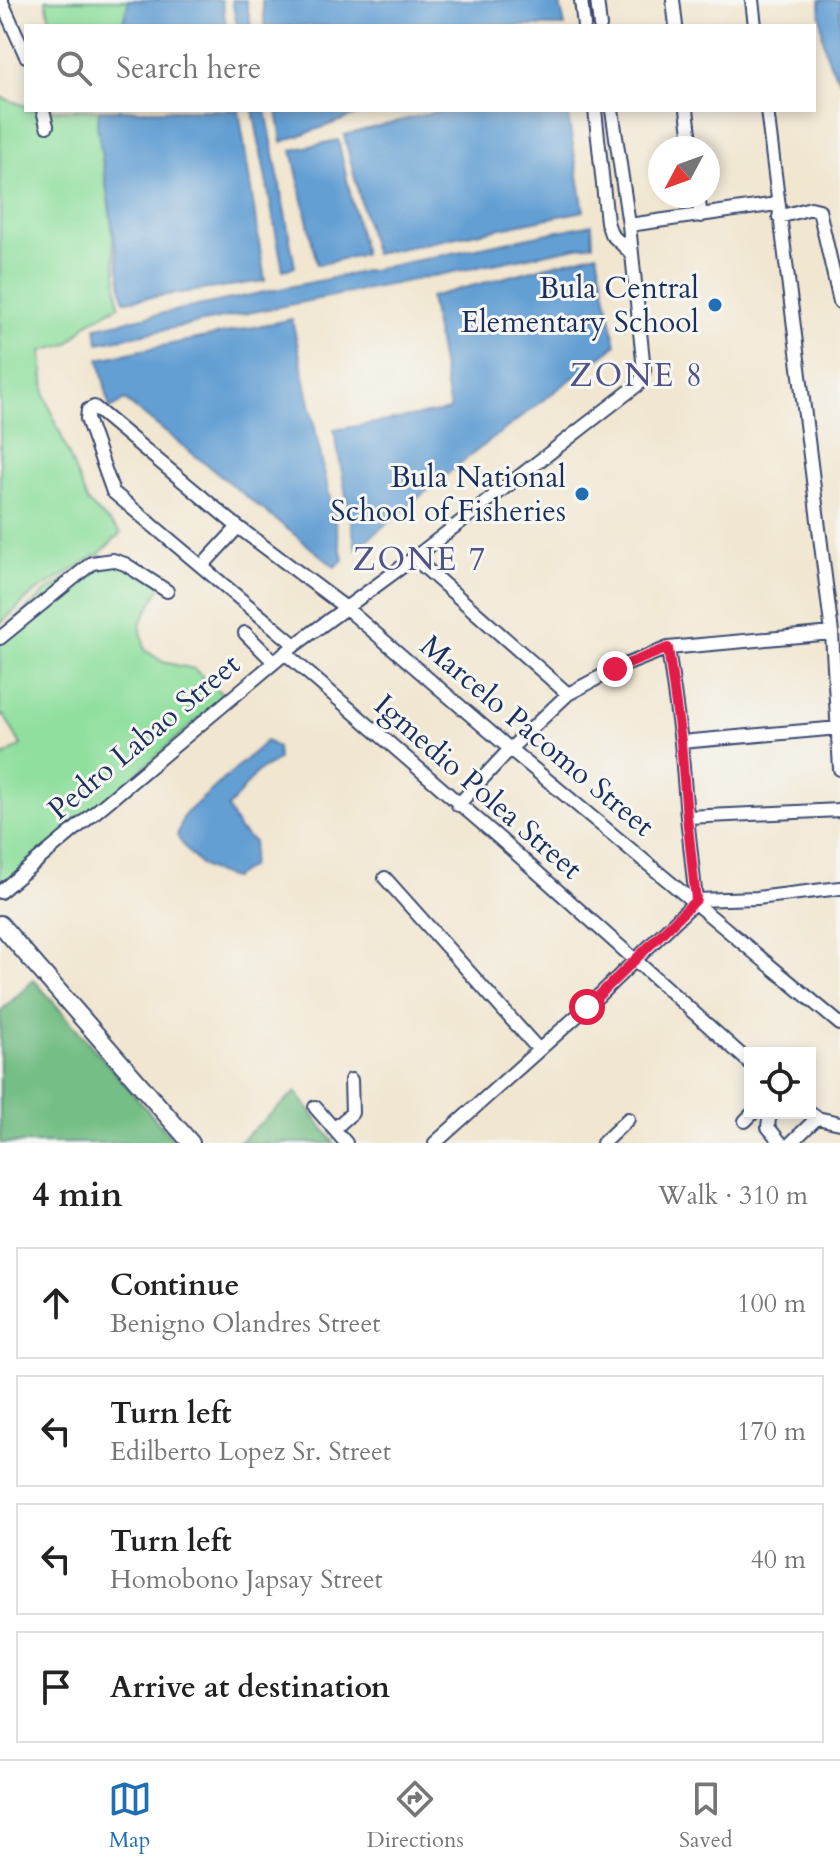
<!DOCTYPE html>
<html lang="en">
<head>
<meta charset="utf-8">
<style>
  body { margin:0; font-family:Cardo,serif; background:#f2f2f2; color:#222 }
  .controls { position:absolute; right:24px; bottom:24px; display:grid; overflow:hidden; border-radius:0px; box-shadow:0 4px 12px #0003 }
  .controls button { width:72px; height:72px; display:grid; place-items:center; padding:0; border:0; border-bottom:2px solid #e0e0e0; background:#fff; color:#222; font:40px sans-serif }
  .compass { position:absolute; left:648px; top:136px; width:72px; height:72px; border-radius:50%; background:#fff; box-shadow:0 4px 12px #0003; rotate:229deg }
  .stop { position:absolute; width:24px; height:24px; margin:-18px; border:6px solid #e11d48; border-radius:50%; background:#fff }
  .stop.end { background:#e11d48; border-color:#fff; box-shadow:0 2px 8px #0008 }
  .list { margin:0; padding:0; list-style:none }
  h2 { display:flex; justify-content:space-between; align-items:center; height:104px; margin:0; padding:0 32px; font-size:34px }
  h2 small { font-size:26px; font-weight:400; color:#767676 }
  .list li { display:grid; grid-template-columns:52px 1fr auto; gap:24px; align-items:center; box-sizing:border-box; height:112px; margin:0 16px 16px; padding:0 16px; border:2px solid #e0e0e0; border-radius:0px }
  .list b { display:block; font-size:30px; white-space:nowrap }
  .list p { margin:0; font-size:26px; white-space:nowrap; color:#767676 }
  .list em { font-size:26px; font-style:normal; color:#767676 }
  .icon { flex:none; width:44px; height:44px; fill:none; stroke:currentColor; stroke-width:2; stroke-linecap:round; stroke-linejoin:round }
  .map { position:relative; flex:none; width:840px; height:1143px; overflow:hidden }
  .search { position:absolute; background:#fff; box-shadow:0 4px 12px #0003; left:24px; right:24px; top:24px; height:88px; display:flex; align-items:center; gap:20px; box-sizing:border-box; padding:0 28px; border-radius:0px; color:#767676; font-size:30px }
  .sheet { height:616px; background:#fff }
  nav { display:flex; justify-content:space-around; align-items:center; box-sizing:border-box; height:112px; border-top:2px solid #e0e0e0; background:#fff; font-size:22px; color:#767676 }
  nav a { display:grid; justify-items:center; gap:4px }
  nav .on { color:#1f6fb2 }
  .map>svg:first-child { display:block }
  .green { fill:#90df9e; stroke:#56877e; stroke-width:2 }
  .forest { fill:#74be85; stroke:#487672; stroke-width:2 }
  .water { fill:#639fd3; stroke:#3f6798; stroke-width:2 }
  .lines { fill:none; stroke-linecap:round; stroke-linejoin:round }
  .minor-casing { stroke:#3b4a6f; stroke-width:16 }
  .tertiary-casing { stroke:#3b4a6f; stroke-width:20 }
  .minor { stroke:#fff; stroke-width:12 }
  .tertiary { stroke:#fff; stroke-width:16 }
  .route { stroke:#e11d48; stroke-width:10 }
  .poi-dot { fill:#1f6fb2; stroke:#f6f6f2; stroke-width:3 }
  .labels { text-anchor:middle; dominant-baseline:central; stroke-width:6; stroke-linejoin:round; paint-order:stroke }
  .poi-label { font-size:30px; fill:#1b2f5e; stroke:#f6f6f2; text-anchor:end }
  .street-label { font-size:30px; fill:#1b2f5e; stroke:#f6f6f2 }
  .neighbourhood-label { font-size:32px; letter-spacing:2px; fill:#515388; stroke:#f6f6f2 }
</style>
</head>
<body>
<div class="map">
<svg width="840" height="1143" viewBox="0 0 840 1143">
  <rect width="100%" height="100%" fill="#f6f6f2"/>
  <filter id="ink" filterUnits="userSpaceOnUse"><feTurbulence type="fractalNoise" baseFrequency=".0125" numOctaves="2"/><feDisplacementMap in="SourceGraphic" scale="16" xChannelSelector="R" yChannelSelector="G"/><feConvolveMatrix kernelMatrix="1 2 1 2 8 2 1 2 1" color-interpolation-filters="sRGB"/></filter>
  <filter id="wash" filterUnits="userSpaceOnUse"><feTurbulence type="fractalNoise" baseFrequency=".006" numOctaves="4" result="noise"/><feDisplacementMap in="SourceGraphic" scale="32" xChannelSelector="R" yChannelSelector="G"/><feGaussianBlur stdDeviation="1.8" result="paint"/><feColorMatrix in="noise" values="0 0 0 0 0 0 0 0 0 0 0 0 0 0 0 0 0 1.4 0 .05"/><feComposite in="paint" operator="in"/></filter>
  <g filter="url(#wash)">
    <rect width="100%" height="100%" fill="#f1e6d0"/>
    <path class="green" d="M46 0H129L122 26H51Z
      M0 97 26 106V110H100L97 123 111 220 119 306 89 322 68 344 42 351 45 395 88 503 121 533 99 554 31 595 0 624Z
      M101 556 162 584 140 624 145 650 163 662 194 669 224 696 0 895V759L21 745 4 715 0 717V633L46 592Z"/>
    <path class="forest" d="M34 980 176 1143H0V1012Z
      M296 1092 334 1143H237L240 1141Z"/>
    <path class="water" d="M129 0H222L226 26H122Z
      M232 0H246L251 26H237Z
      M262 0H559L565 26H265Z
      M820 0H840V80C822 59 821 27 820 0Z
      M100 110H239L265 281 124 301 97 123Z
      M253 110H266L295 267 283 270Z
      M277 110H370L282 142Z
      M442 110H567L584 211 374 254 344 135Z
      M338 140 364 254 317 265 292 150Z
      M592 224 593 244 98 343 96 327Z
      M597 253 616 345 462 462 356 549 334 430 450 410 430 297Z
      M292 319 343 560 335 567 125 400 110 409 99 359Z
      M266 741 277 747 278 760 257 772 228 808 239 830 254 842 251 866 233 878C201 870 195 862 177 836L184 815Z"/>
  </g>
  <g filter="url(#ink)">
    <g class="lines">
      <g class="minor-casing">
        <path id="minor" d="M1 0 26 56
          M581 0 584 26
          M597 0 600 26
          M673 0 676 26
          M752 0 755 26
          M43 110 47 126
          M595 110 607 222 611 234 631 253
          M687 110 692 148
          M767 110 832 633 840 769
          M698 196 701 216
          M779 217 811 208 819 210 840 302
          M629 225 777 204
          M414 558 568 694
          M202 566 238 527
          M245 633 274 662
          M0 638 92 563 113 560 125 564 167 591
          M295 645 113 492 87 419 88 410 94 407 238 527 346 608 510 749 840 1024
          M668 648 681 742 687 817 696 900 695 902
          M285 653 499 838 750 1063
          M681 742 839 728
          M458 805 510 749 568 694 615 669 668 648 832 633
          M687 817 840 810
          M385 878 539 1050
          M0 892 295 645 414 558 640 383 644 370 629 225 612 110
          M696 900 757 898 840 888
          M315 1107 346 1143
          M772 1113 769 1119 768 1127 781 1143
          M810 1113 817 1118 840 1123
          M745 1121 753 1113
          M334 1129 352 1113 351 1080
          M435 1143 587 1007 695 902
          M603 1143 628 1119
          M791 1143 817 1118"/>
      </g>
      <g class="tertiary-casing">
        <path id="tertiary" d="M0 924 191 1143"/>
      </g>
      <use href="#minor" class="minor"/>
      <use href="#tertiary" class="tertiary"/>
    </g>
  </g>
  <g class="lines" filter="url(#ink)">
    <path class="route" d="M587 1007 696 900 687 817 681 742 668 648 615 669"/>
  </g>
  <g class="poi-dot">
    <circle cx="715" cy="305" r="8"/>
    <circle cx="582" cy="494" r="8"/>
  </g>
  <g class="labels">
    <g class="poi-label">
      <text x="699" y="288">Bula Central<tspan x="699" dy="34">Elementary School</tspan></text>
      <text x="566" y="477">Bula National<tspan x="566" dy="34">School of Fisheries</tspan></text>
    </g>
    <g class="street-label">
      <text transform="translate(537 736) rotate(40)">Marcelo Pacomo Street</text>
      <text transform="translate(144 737) rotate(-40)">Pedro Labao Street</text>
      <text transform="translate(478 787) rotate(41)">Igmedio Polea Street</text>
    </g>
    <g class="neighbourhood-label">
      <text x="637" y="376">ZONE 8</text>
      <text x="420" y="560">ZONE 7</text>
    </g>
  </g>
</svg>
<div class="controls">
<button><svg class="icon" aria-label="locate" viewBox="0 0 24 24"><circle cx="12" cy="12" r="6"/><path d="M12 2v4M12 18v4M2 12h4M18 12h4"/></svg></button>
</div>
<svg class="compass" viewBox="-18 -18 36 36"><path d="M0-13l5 13h-10z" fill="#e53935"/><path d="M0 13l5-13h-10z" fill="#767676"/></svg>
<div class="stop" style="left:587px;top:1007px"></div>
<div class="stop end" style="left:615px;top:669px"></div>
<div class="search"><svg class="icon" aria-label="search" viewBox="0 0 24 24"><circle cx="10" cy="10" r="6"/><path d="M15 15l6 6"/></svg>Search here</div>
</div>
<section class="sheet">
<h2>4 min<small>Walk · 310 m</small></h2>
<ul class="list">
<li><svg class="icon" aria-label="ahead" viewBox="0 0 24 24"><path d="M12 20V5M6 11l6-6 6 6"/></svg><div><b>Continue</b><p>Benigno Olandres Street</p></div><em>100 m</em></li>
<li><svg class="icon" aria-label="left" viewBox="0 0 24 24"><path d="M17 20v-9H6M10 6l-5 5 5 5"/></svg><div><b>Turn left</b><p>Edilberto Lopez Sr. Street</p></div><em>170 m</em></li>
<li><svg class="icon" aria-label="left" viewBox="0 0 24 24"><path d="M17 20v-9H6M10 6l-5 5 5 5"/></svg><div><b>Turn left</b><p>Homobono Japsay Street</p></div><em>40 m</em></li>
<li><svg class="icon" aria-label="arrive" viewBox="0 0 24 24"><path d="M6 21V4h12l-3 4 3 4H6"/></svg><div><b>Arrive at destination</b></div></li>
</ul>
</section>
<nav>
<a class="on"><svg class="icon" aria-label="map" viewBox="0 0 24 24"><path d="M3 6l6-2 6 2 6-2v14l-6 2-6-2-6 2zM9 4v14M15 6v14"/></svg>Map</a>
<a><svg class="icon" aria-label="directions" viewBox="0 0 24 24"><path d="M12 3l9 9-9 9-9-9zM9 14v-3h6M13 9l2 2-2 2"/></svg>Directions</a>
<a><svg class="icon" aria-label="saved" viewBox="0 0 24 24"><path d="M7 4h10v16l-5-4-5 4z"/></svg>Saved</a>
</nav>
</body>
</html>
